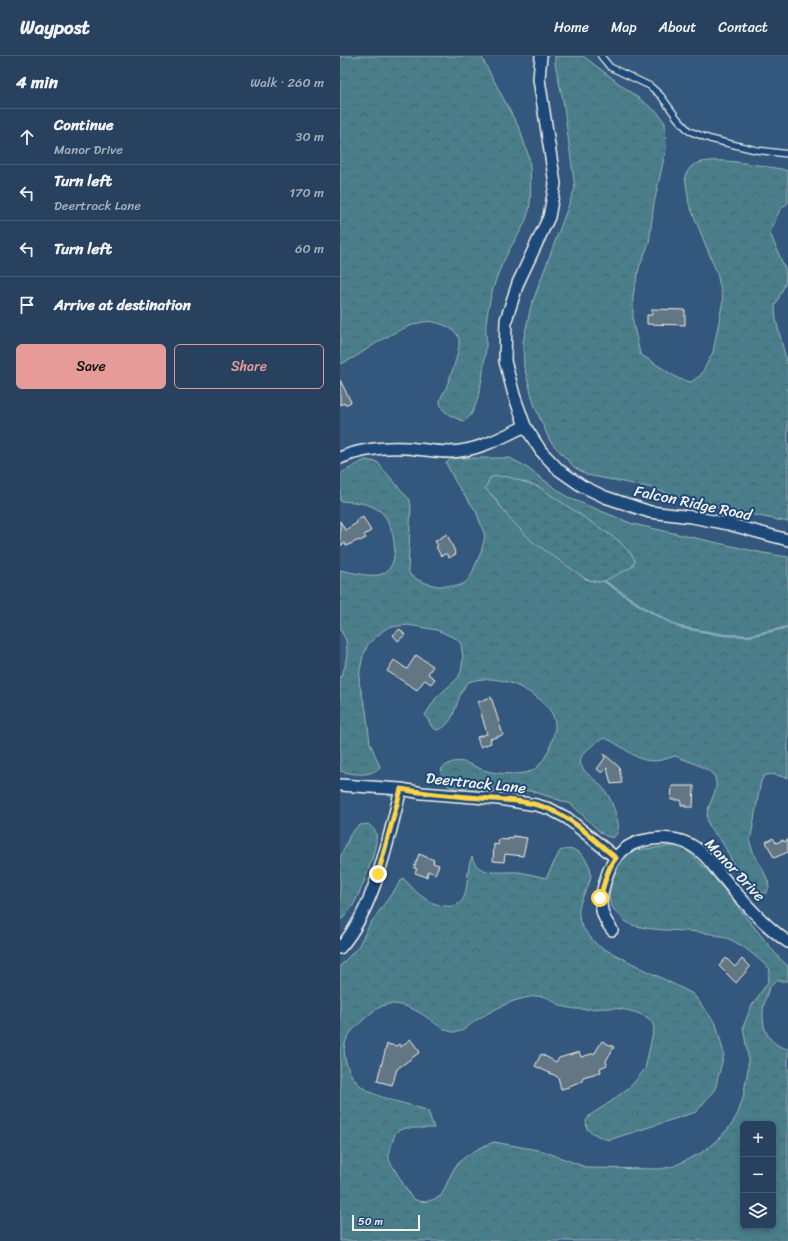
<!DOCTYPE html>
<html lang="en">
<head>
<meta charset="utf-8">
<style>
  body { margin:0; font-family:Sriracha,sans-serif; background:#334c67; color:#f1f3f6 }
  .controls { position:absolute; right:12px; bottom:12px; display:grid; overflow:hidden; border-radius:6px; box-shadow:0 2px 6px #0003 }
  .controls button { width:36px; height:36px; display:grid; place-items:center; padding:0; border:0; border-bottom:1px solid #435a73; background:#27415e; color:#f1f3f6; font:20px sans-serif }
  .scale { position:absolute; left:12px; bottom:10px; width:68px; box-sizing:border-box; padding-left:4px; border:2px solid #f4f1e8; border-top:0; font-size:11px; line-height:14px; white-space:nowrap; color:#f4f1e8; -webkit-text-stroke:3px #1f4a7a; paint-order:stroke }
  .stop { position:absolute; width:12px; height:12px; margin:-9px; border:3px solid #ffd54a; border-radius:50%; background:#fff }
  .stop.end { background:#ffd54a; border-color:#fff; box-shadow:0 1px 4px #0008 }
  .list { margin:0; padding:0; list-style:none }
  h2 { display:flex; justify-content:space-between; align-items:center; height:52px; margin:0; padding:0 16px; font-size:17px }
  h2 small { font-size:13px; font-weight:400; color:#a4afbc }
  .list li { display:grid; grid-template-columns:26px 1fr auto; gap:12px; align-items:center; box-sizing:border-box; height:56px; padding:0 16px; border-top:1px solid #435a73 }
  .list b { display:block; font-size:15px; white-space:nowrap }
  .list p { margin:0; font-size:13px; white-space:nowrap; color:#a4afbc }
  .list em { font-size:13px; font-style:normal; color:#a4afbc }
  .actions { display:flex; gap:8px; padding:12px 16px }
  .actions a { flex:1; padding:9px 0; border:1px solid #e69b98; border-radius:6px; text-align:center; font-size:14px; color:#e69b98 }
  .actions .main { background:#e69b98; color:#111 }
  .icon { flex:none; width:22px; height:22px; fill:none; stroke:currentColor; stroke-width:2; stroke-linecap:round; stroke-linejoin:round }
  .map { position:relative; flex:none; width:448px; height:1185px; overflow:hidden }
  header { display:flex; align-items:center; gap:24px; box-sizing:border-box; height:56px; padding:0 20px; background:#27415e; border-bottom:1px solid #435a73 }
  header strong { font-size:19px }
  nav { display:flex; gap:22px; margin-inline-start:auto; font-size:14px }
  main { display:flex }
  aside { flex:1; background:#27415e }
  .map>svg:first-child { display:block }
  .forest { fill:url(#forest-crowns); stroke:#9fb8b9; fill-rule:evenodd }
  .wetland { fill:url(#wetland-marsh); stroke:#9fb8b9 }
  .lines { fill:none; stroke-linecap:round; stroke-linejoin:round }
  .stream { stroke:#89a9bc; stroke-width:2.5 }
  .building { fill:#647684; stroke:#f4f1e8 }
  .lane-casing { stroke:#f4f1e8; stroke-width:8 }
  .street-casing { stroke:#f4f1e8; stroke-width:14 }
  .lane { stroke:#1f4a7a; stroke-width:5.5 }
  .street { stroke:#1f4a7a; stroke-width:11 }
  .route { stroke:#ffd54a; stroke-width:5 }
  .labels { text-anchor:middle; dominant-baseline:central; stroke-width:4; stroke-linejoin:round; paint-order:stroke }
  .street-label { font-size:15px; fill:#f4f1e8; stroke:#1f4a7a }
</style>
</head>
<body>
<header>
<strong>Waypost</strong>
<nav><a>Home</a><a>Map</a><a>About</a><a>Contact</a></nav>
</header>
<main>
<aside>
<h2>4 min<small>Walk · 260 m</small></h2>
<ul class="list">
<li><svg class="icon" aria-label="ahead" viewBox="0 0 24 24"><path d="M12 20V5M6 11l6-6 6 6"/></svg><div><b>Continue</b><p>Manor Drive</p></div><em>30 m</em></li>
<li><svg class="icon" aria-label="left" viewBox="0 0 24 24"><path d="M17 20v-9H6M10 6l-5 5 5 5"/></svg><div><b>Turn left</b><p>Deertrack Lane</p></div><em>170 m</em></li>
<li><svg class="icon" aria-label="left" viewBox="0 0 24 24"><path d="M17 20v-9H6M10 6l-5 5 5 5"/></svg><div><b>Turn left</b></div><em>60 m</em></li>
<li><svg class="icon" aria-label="arrive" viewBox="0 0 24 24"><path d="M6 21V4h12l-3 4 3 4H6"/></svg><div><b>Arrive at destination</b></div></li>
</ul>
<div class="actions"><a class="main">Save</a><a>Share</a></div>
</aside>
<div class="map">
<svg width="448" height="1185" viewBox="0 0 448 1185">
  <defs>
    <pattern id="forest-crowns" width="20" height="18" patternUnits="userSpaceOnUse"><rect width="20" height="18" fill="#4a7e8a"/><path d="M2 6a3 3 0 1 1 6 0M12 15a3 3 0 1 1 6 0" fill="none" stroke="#4a666b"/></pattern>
    <pattern id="wetland-marsh" width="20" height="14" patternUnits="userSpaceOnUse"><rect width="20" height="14" fill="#4a7e8a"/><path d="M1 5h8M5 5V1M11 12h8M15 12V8" fill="none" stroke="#4a666b"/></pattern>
  </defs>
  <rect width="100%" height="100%" fill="#34577d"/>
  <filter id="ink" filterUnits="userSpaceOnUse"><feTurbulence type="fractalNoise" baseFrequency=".025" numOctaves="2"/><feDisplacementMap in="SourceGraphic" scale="8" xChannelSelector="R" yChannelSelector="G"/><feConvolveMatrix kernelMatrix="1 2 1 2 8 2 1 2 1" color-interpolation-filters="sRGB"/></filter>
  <g filter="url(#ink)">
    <path class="forest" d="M0 0H141L181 76C183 85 187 93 189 102 191 117 191 133 190 148 188 168 174 183 166 200 155 221 149 244 146 267 145 274 147 282 146 289 145 304 140 352 128 362 127 363 125 364 123 365 115 362 101 357 100 346 100 342 104 336 106 332 110 321 120 296 119 285 119 278 113 274 108 271 98 266 90 264 79 267 65 271 51 278 40 285 26 293 15 303 0 308Z
      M215 0H243L318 57 325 67 326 93 314 147 309 187 299 212 293 239V266L300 298 339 323 351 326 361 319 373 296 383 244 377 217 349 148 345 120C347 117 349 112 352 110 369 98 420 110 441 113L448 115V147L440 153 430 177 445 213 446 226 435 250 436 264 448 311V466L370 450 308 431 247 419 234 411 210 385 195 351 184 311 183 286 191 250 235 132 223 44 215 8Z
      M117 402H170L183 409 229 442 293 468 423 497 448 501V722L431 718 424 720 421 725 410 786C412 799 429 820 429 831 429 831 427 836 427 837 401 837 393 804 382 786 376 778 367 772 367 760 367 747 380 735 375 722 371 712 345 704 335 700 299 714 294 695 265 682 258 684 253 689 247 694 229 710 252 719 263 732 270 740 274 752 277 762 279 771 280 775 273 782L266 780 260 776 231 748 192 735 114 732 108 730 101 719 102 712C120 698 130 710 147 715 158 718 187 720 195 713 206 705 213 685 215 672 216 659 208 650 198 642 184 632 168 624 151 623 144 623 136 623 129 626 126 627 124 632 122 635 115 649 114 670 97 674L92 671 85 659 96 642 118 622 121 616 123 602 121 588 117 583 97 574 68 569 49 571 44 574 28 588 23 600 20 614 19 627 26 654 30 687 40 711C29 722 13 718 0 715V622L5 611 7 597 6 584 0 573V514C11 516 32 522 42 518 63 510 54 467 41 456 29 446 14 446 0 445V418L25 404 37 406 69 443 71 449 68 514 71 520 82 526 97 530H118L125 527 130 522 141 496 145 480 136 455 116 427 106 407 111 403ZM145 433 264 525 258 526 246 523 169 462 154 441Z
      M28 768C31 771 34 772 36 777 39 791 20 838 12 851 9 855 6 859 2 863H0V802L10 779 15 773 20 769Z
      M341 789 373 820 439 902 448 910V925H436C433 928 429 931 428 935 419 957 420 987 448 993V1185H0V910L18 891 30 868 63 822C70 829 77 838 86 843 96 850 118 856 124 841 129 828 126 813 132 801 137 821 162 815 178 816 187 817 197 820 206 822L220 795C229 792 237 793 243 800 264 825 236 836 239 861 239 870 252 883 258 890L353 938 376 968 384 998 375 1033 356 1056 269 1084C260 1082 254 1078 247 1073L246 1065 250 1059 269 1047 292 1029 305 1013 314 972C313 970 313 967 312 966 306 957 280 952 270 952 259 952 247 954 236 953 229 952 222 951 216 947 213 945 209 942 206 941 199 939 188 941 181 943 169 945 146 958 135 965 129 969 125 975 117 976 105 977 97 968 88 962 78 955 65 948 52 948 40 947 25 962 17 970 7 979 2 988 5 1002 13 1044 56 1042 88 1055L94 1072H66L59 1074 55 1078 49 1097V1104L71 1141C82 1149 90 1145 101 1140 106 1131 109 1120 115 1111 123 1100 142 1090 154 1086L203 1095 248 1112 321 1113 334 1110 361 1097 376 1085 387 1074 392 1068 398 1057 403 1042 408 1013V1000L403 971 411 951 428 926 430 913C415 900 400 885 380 880 352 872 323 877 296 870 288 868 283 864 279 858 275 855 271 851 270 846 265 834 279 805 287 795ZM403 1068H433V1170H403Z"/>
    <path class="wetland" d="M156 420 169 421 199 431 278 484 292 499 295 505 292 511 264 525 258 526 246 523 193 486 169 462 154 441 145 433 150 422Z"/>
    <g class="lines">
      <path class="stream" d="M264 525 304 552 339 571 384 579 409 580 448 571"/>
    </g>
    <path class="building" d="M312 253 345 254V269L307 268V259H312Z
      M0 324 11 346 5 349 4 347 0 349Z
      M23 461 31 475 24 479 26 482 20 485 19 484 6 490 5 487 0 490V465L5 474 17 467 16 465Z
      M107 478 116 498 109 502 107 498H105L101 500 96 491 98 490 95 485Z
      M60 573 65 579 58 585 53 579Z
      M76 599 93 610 88 618 95 623 91 628 85 624 83 626 77 634 47 615 54 604 67 613Z
      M151 641 163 679 150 683 151 687 140 691 137 681 147 678 138 646Z
      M264 698 279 711 282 727 271 728 267 712 262 717 257 713 265 702Z
      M332 730H354L353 751H345V749H341V744H331Z
      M173 780 187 782 183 800 165 798 164 806 153 805 154 788 158 789 159 783 168 784V782L173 783Z
      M433 782 436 787 443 784 444 786 448 784V796L434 802 426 786Z
      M79 798 94 804 93 807 99 809 95 818 88 815 87 821 75 817 77 813 74 812Z
      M386 902 395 911 402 903 410 911 396 927 379 910Z
      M70 983 80 996 57 1013 52 1029 37 1025 47 988 56 990 59 988 61 991Z
      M262 985 274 991 266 1005 267 1009 260 1012 261 1016 243 1021 242 1025 229 1030V1031L221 1033 218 1021 195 1010 201 998 216 1006 219 1002 239 996 241 1001 255 997Z"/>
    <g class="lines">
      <g class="lane-casing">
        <path id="lane" d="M261 0 270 11 310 30 321 40 337 62 349 75 370 83 416 94 448 98"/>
      </g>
      <g class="street-casing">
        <path id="street" d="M201 0 199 23 215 128 209 161 178 227 166 264 165 305 174 339 185 370 201 395 219 414 242 430 265 441 310 456 352 461 388 468 448 484
          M0 402C20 393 45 391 67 392 81 393 95 396 110 396 137 395 161 382 185 370
          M0 729 61 733 82 737 159 743 196 749 210 753 227 762 276 802
          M272 874C259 857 259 846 265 826 270 806 280 791 301 785 317 781 334 781 349 788 363 795 371 807 381 819 401 843 423 869 448 886
          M0 892C35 852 48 784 61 733"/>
      </g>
      <use href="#lane" class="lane"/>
      <use href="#street" class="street"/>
    </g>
  </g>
  <g class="lines" filter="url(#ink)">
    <path class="route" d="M38 818 61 733C87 738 114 740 140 742 163 744 188 744 209 753 234 763 255 785 276 802 268 809 263 832 260 842"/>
  </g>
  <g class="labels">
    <g class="street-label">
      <text transform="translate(353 447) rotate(12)">Falcon Ridge Road</text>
      <text transform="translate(136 727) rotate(6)">Deertrack Lane</text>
      <text transform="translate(395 814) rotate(47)">Manor Drive</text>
    </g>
  </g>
</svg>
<div class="controls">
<button>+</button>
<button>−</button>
<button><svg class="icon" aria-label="layers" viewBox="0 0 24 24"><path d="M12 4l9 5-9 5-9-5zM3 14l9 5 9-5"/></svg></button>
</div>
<div class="scale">50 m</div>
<div class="stop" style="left:260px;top:842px"></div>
<div class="stop end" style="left:38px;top:818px"></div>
</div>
</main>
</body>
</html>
